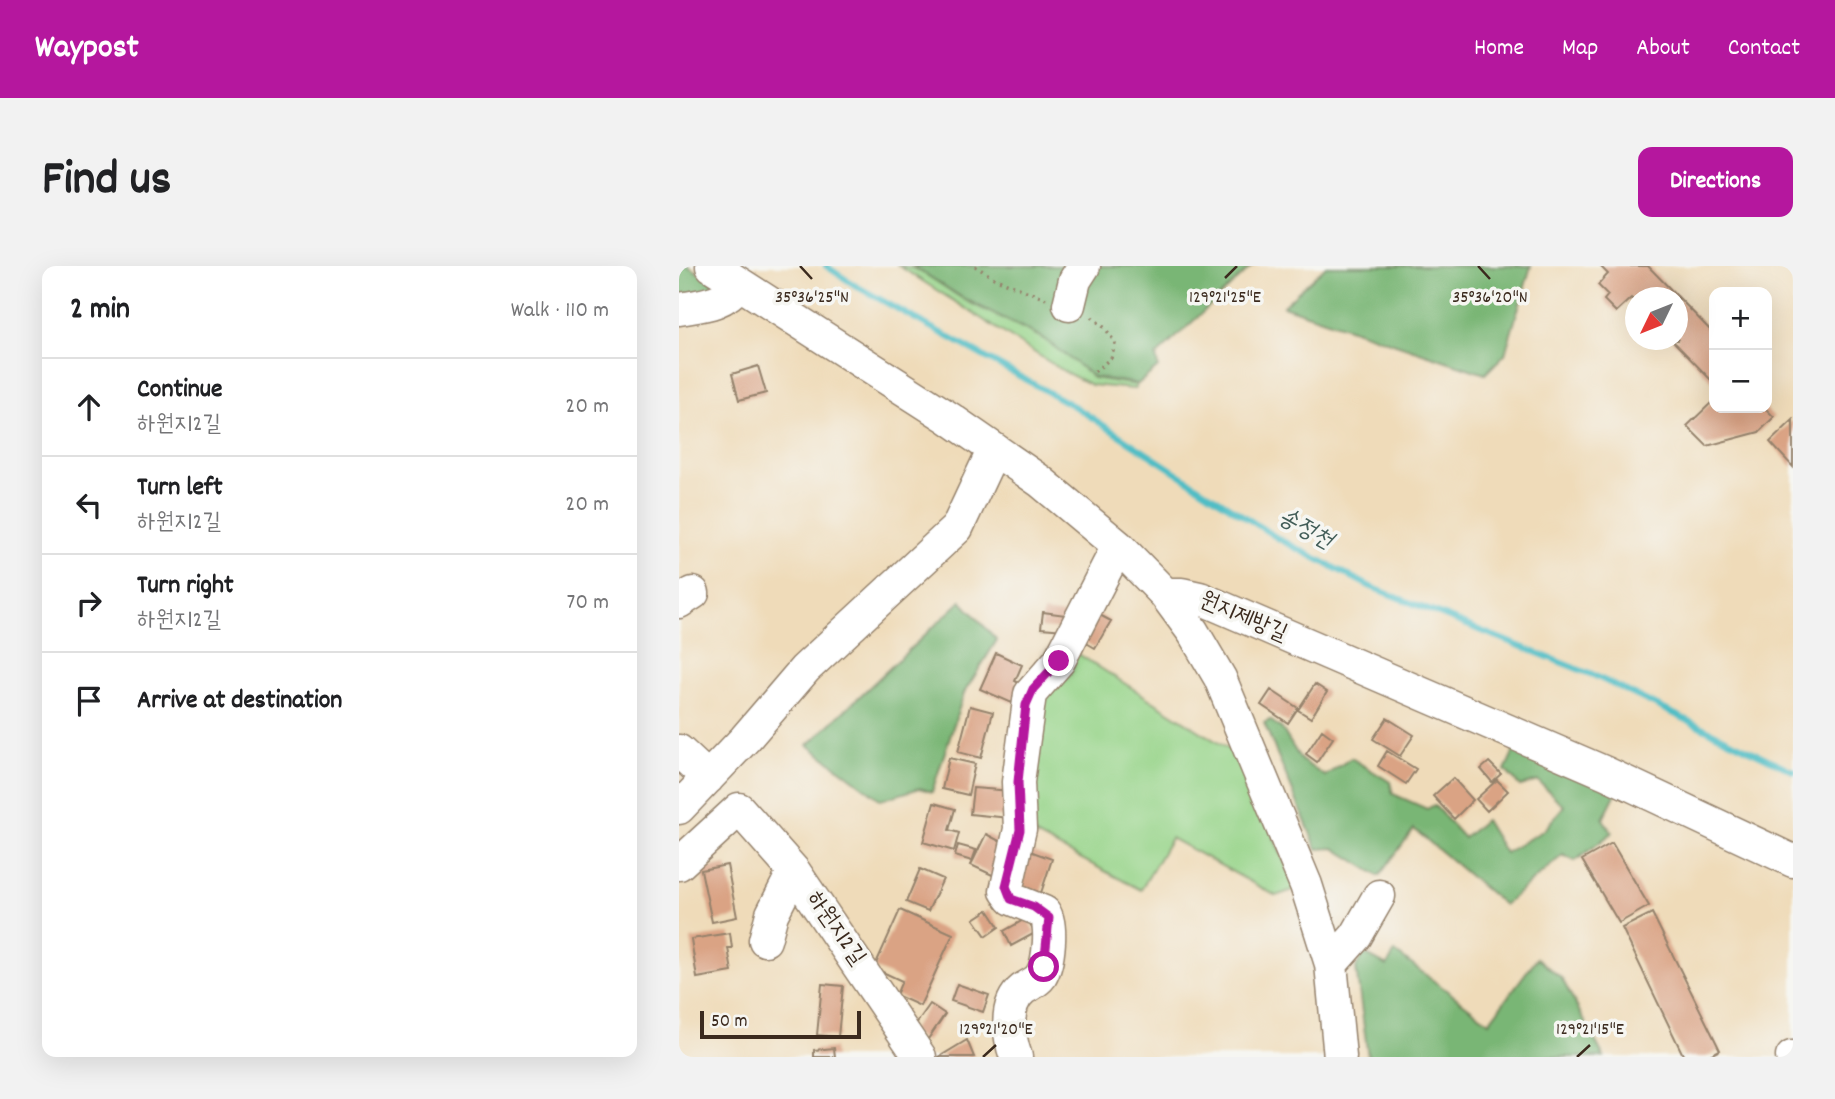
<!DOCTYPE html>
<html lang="en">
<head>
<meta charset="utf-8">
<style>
  body { margin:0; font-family:Dekko,"Poor Story",sans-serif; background:#f2f2f2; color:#202124 }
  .controls { position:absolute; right:21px; top:21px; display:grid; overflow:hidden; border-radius:14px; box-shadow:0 7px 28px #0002 }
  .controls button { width:63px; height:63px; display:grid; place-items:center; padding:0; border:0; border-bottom:2px solid #e0e0e0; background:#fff; color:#202124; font:35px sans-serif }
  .compass { position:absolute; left:946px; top:21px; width:63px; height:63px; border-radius:50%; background:#fff; box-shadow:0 7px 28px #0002; rotate:227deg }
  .scale { position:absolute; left:21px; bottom:18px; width:161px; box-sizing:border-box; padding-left:7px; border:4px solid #3b2a1e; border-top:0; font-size:19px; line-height:24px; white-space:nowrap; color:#3b2a1e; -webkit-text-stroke:5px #f6f6f2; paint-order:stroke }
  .stop { position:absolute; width:21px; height:21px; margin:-16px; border:5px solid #b5179e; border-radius:50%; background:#fff }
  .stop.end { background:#b5179e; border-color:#fff; box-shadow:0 2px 7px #0008 }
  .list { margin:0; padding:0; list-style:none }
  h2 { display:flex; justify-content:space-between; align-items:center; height:91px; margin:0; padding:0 28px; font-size:30px }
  h2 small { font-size:23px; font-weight:400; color:#757577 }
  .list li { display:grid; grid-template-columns:46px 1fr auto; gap:21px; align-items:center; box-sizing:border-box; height:98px; padding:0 28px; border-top:2px solid #e0e0e0 }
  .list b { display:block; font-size:26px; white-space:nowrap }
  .list p { margin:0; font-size:23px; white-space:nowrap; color:#757577 }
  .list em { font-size:23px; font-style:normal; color:#757577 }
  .icon { flex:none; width:38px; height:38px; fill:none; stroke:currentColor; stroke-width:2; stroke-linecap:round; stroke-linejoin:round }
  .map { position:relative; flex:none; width:1114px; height:791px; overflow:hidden; border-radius:14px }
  header { display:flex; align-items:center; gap:42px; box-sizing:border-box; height:98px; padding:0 35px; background:#b5179e; color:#fff }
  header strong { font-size:33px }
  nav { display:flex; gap:38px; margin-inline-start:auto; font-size:24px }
  .intro { display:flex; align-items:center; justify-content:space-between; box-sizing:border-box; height:168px; padding:0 42px }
  h1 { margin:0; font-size:49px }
  .button { padding:18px 32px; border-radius:14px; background:#b5179e; color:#fff; font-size:24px; font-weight:700 }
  main { display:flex; gap:42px; padding:0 42px }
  aside { flex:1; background:#fff; border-radius:14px; box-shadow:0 7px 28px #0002 }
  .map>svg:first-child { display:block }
  .green { fill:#97d489; stroke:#697f54; stroke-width:2 }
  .forest { fill:#79b675; stroke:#5a704a; stroke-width:2 }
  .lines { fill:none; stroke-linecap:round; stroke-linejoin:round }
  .stream { stroke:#4fbdc5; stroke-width:6 }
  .building { fill:#daa384 }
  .minor-casing { stroke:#95826c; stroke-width:35 }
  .path { stroke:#95826c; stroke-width:3.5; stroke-dasharray:2 5; stroke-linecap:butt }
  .minor { stroke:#fff; stroke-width:32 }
  .route { stroke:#b5179e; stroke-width:9 }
  .ticks { fill:none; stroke:#3b2a1e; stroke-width:2.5 }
  .labels { text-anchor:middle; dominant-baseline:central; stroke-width:7; stroke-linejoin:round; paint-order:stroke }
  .street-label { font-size:23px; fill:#3b2a1e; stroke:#f6f6f2 }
  .water-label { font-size:24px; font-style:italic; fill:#425d58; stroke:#f6f6f2 }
  .ticks-label { font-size:18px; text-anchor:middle; fill:#3b2a1e; stroke:#f6f6f2; stroke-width:7; stroke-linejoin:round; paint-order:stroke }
</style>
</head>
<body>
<header>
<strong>Waypost</strong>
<nav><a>Home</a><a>Map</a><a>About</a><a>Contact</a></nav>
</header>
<div class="intro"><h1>Find us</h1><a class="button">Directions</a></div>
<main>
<aside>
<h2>2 min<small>Walk · 110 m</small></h2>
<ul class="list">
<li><svg class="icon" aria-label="ahead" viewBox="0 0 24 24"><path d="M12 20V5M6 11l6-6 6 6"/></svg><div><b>Continue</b><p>하원지2길</p></div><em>20 m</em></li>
<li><svg class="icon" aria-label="left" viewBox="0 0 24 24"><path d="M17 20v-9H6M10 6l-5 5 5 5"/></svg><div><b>Turn left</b><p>하원지2길</p></div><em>20 m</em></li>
<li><svg class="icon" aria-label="right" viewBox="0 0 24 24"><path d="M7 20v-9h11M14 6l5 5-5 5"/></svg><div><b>Turn right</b><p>하원지2길</p></div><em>70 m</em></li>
<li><svg class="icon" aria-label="arrive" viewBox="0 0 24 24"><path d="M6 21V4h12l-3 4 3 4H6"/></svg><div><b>Arrive at destination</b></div></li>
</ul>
</aside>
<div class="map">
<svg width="1114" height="791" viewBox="0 0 1114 791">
  <rect width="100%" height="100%" fill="#f6f6f2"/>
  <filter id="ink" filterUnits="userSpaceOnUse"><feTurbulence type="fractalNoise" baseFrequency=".0143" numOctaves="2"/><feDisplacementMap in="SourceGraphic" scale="14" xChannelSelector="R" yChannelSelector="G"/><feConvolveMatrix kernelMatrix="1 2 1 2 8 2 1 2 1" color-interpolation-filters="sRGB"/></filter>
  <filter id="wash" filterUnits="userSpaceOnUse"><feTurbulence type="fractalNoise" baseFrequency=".00686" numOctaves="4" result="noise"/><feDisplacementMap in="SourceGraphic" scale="28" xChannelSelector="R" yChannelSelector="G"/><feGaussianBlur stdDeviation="1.57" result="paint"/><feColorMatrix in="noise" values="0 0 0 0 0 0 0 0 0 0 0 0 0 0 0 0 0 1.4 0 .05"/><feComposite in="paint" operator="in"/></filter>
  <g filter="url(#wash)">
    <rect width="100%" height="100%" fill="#efdbb9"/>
    <path class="green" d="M220 0C243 0 265 23 286 34 328 57 383 74 414 112L458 119 455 123 412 119 386 106Z
      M393 384 560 490 617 623 597 630 492 572 462 624 347 564 351 441Z"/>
    <path class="forest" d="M0 0H9L40 20 0 36Z
      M234 0H573L477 90 479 101 459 118 415 111 361 70 284 32Z
      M647 0H852L826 88 806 108 604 40Z
      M282 335 318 374 285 427 253 526 241 522 202 534 129 479Z
      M591 454 603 463 622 494 646 510 672 492 711 516 714 528 748 543 755 539 785 572 806 554 826 587 865 564 885 540 859 515 841 520 826 504 839 476 939 523 924 553 933 567 896 595 884 589 825 639 735 563 700 610 655 582 638 583 585 457Z
      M716 686 810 756 858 692 883 713 925 791H689L677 702 684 687 708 700Z"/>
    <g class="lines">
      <path class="stream" d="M147 0 177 20 398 142 600 273 692 321 916 410 1114 505"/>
    </g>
    <g id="blocks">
      <path class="building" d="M921 0H969L1035 68V117L993 74H999V32H957V36L952 32 937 46 925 34 929 29 919 19 929 8Z
        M79 100 87 127 60 134 53 108Z
        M1035 134V142H1086L1095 151 1080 166 1028 180 1008 160Z
        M1114 154V201L1091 176Z
        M364 346 387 349 386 364 362 362Z
        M415 346 432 355 416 382 399 372Z
        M317 387 343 399 336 415 342 418 333 437 301 423Z
        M636 418 648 426 632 452 619 444Z
        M592 424 619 442 609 457 582 439Z
        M291 440 314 446 302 492 279 486Z
        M708 452 735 469 721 490 694 473Z
        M643 464 654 472 638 496 627 488Z
        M708 485 737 503 727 518 699 500Z
        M270 492 296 498 289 529 263 523Z
        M810 496 822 508 813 516 802 503Z
        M774 512 794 534 775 553 754 530Z
        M818 514 829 525 808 545 797 533Z
        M294 522 333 525 330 552 291 548Z
        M255 537 276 543 270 564 280 567 275 585 244 576Z
        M307 568 332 581 322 613 292 599Z
        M933 577 970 640 940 657 903 594Z
        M279 579 297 584 293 595 276 590Z
        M351 585 373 593 362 627 340 619Z
        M48 599 58 651 33 656 22 604Z
        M241 603 264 613 249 645 227 636Z
        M221 644 274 668 241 740 217 729 223 715 195 702Z
        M309 644 320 661 307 670 295 653Z
        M973 647 1041 784 1027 791H1005L943 662Z
        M348 652 356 667 332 680 325 665Z
        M51 667 53 682H49L53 706 18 712 12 673Z
        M143 718 164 720 159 771 138 769Z
        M278 718 310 729 304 746 272 735Z
        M251 738 266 748 247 776 232 765Z
        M288 774 295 791H260Z
        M155 782 156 791H135V784Z"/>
    </g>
  </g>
  <g filter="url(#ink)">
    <use href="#blocks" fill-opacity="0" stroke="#95826c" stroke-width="2"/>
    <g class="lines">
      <g class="minor-casing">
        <path id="minor" d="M33 0 270 152 361 215 439 280 486 328 514 366 541 412 627 619 652 698 661 791
          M390 39 396 14 405 0
          M0 43C24 39 45 38 60 18
          M486 328H503L521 332 927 507 1114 595
          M0 336 14 327
          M0 485 29 512
          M0 542 66 473 126 403 278 262 315 183
          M0 598 60 543 115 605 241 791
          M86 674 93 648 115 605
          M652 698 677 670 700 630
          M337 791C330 771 324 739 344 723 350 719 358 716 362 710 370 697 374 657 365 646L333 633 327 625 341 563 339 516 351 428 380 395 439 280
          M1113 791H1114"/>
      </g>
      <path class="path" d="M296 0 315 12 367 33
        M413 51 427 63 436 77 432 92 414 107"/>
      <use href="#minor" class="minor"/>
    </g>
  </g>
  <g class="lines" filter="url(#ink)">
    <path class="route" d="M365 701 370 652 355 641 332 633 327 620 341 564 339 516 347 439 354 423 380 395"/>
  </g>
  <path class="ticks" d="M121 0 133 13M799 0 811 13M546 12 558 0M304 791 317 779M898 791 911 779"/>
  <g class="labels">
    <g class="street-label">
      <text transform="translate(564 352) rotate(23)">원지제방길</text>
      <text transform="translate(156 663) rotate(55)">하원지2길</text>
    </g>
    <g class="water-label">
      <text transform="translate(626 264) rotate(29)">송정천</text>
    </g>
  </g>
  <g class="ticks-label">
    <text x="546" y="36">129°21'25"E</text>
    <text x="133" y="36">35°36'25"N</text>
    <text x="811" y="36">35°36'20"N</text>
    <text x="317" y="768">129°21'20"E</text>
    <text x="911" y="768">129°21'15"E</text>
  </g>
</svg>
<div class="controls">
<button>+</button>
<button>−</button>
</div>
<svg class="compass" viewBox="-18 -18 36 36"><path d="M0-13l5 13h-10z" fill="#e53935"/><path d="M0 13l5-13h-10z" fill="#757577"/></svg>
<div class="scale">50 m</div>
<div class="stop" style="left:365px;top:701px"></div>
<div class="stop end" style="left:380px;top:395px"></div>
</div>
</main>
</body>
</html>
